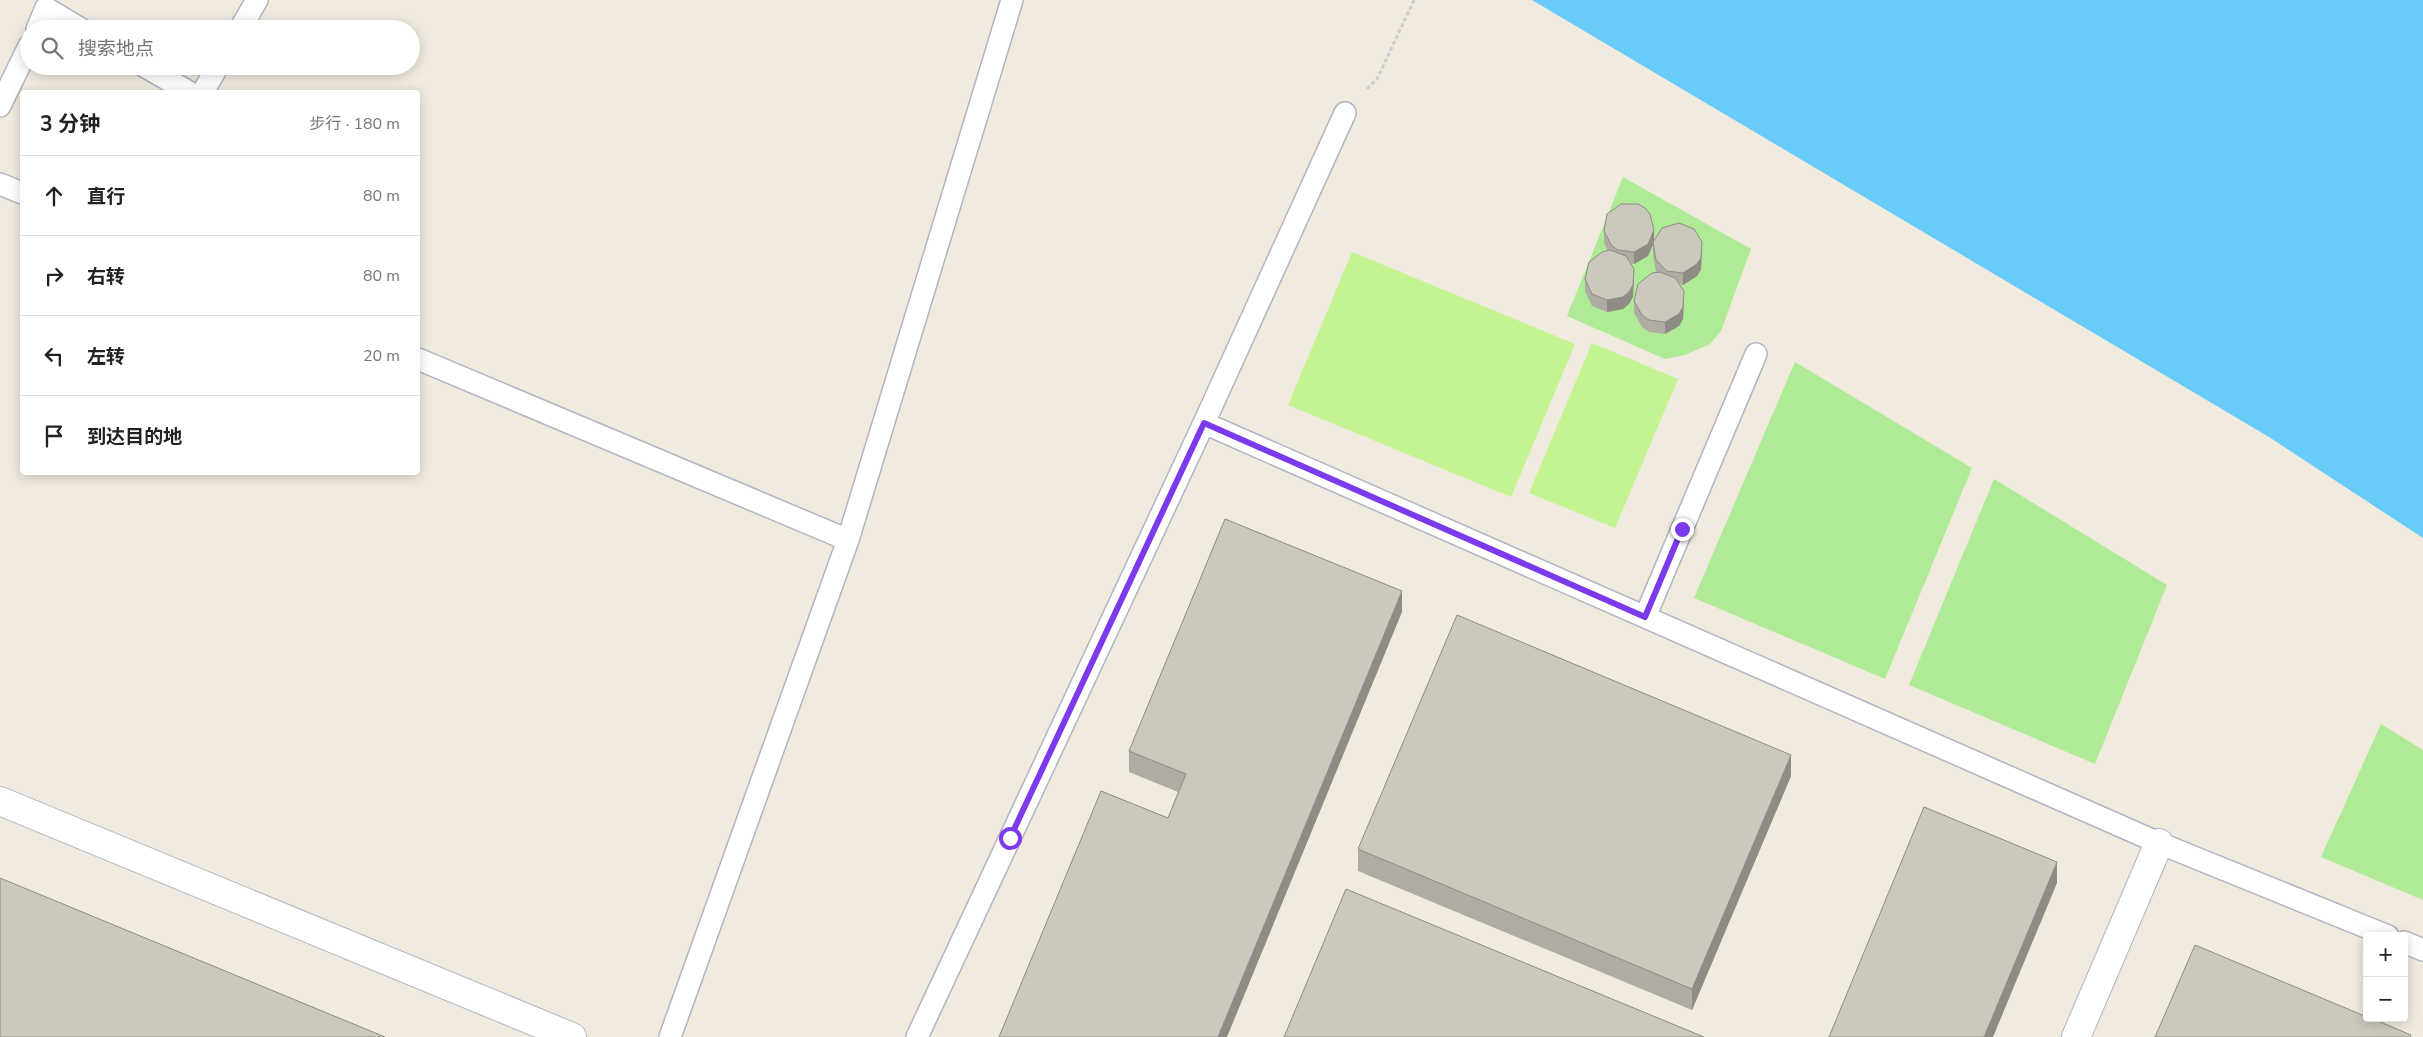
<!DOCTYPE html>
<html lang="zh">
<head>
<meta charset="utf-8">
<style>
  body { margin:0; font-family:"Nunito Sans","Noto Sans SC",sans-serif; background:#f6f6f6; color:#222 }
  .controls { position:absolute; right:15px; bottom:15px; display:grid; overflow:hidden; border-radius:5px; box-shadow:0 2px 12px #0003 }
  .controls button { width:45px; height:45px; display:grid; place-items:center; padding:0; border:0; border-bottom:1px solid #e0e0e0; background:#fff; color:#222; font:25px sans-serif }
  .stop { position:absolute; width:15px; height:15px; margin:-11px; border:4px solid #7c3aed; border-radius:50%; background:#fff }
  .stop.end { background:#7c3aed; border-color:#fff; box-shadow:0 1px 5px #0008 }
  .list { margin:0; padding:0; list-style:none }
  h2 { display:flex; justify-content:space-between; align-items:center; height:65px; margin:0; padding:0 20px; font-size:21px }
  h2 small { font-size:16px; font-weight:400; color:#767676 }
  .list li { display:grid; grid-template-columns:32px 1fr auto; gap:15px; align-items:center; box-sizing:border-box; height:80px; padding:0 20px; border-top:1px solid #e0e0e0 }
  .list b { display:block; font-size:19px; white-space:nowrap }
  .list em { font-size:16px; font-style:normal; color:#767676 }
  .icon { flex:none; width:28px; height:28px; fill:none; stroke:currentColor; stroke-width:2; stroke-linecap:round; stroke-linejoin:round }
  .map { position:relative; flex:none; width:2423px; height:1037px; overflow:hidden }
  .search { position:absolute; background:#fff; box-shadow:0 2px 12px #0003; left:20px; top:20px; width:400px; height:55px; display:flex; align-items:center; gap:12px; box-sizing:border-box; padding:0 18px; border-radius:28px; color:#767676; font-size:19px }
  .panel { position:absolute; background:#fff; box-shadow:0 2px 12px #0003; left:20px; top:90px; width:400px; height:385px; border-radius:5px }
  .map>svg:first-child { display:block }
  .grass { fill:#afeb96 }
  .pitch { fill:#c4f391 }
  .water { fill:#68ccfb }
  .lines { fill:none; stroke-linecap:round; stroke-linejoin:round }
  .service-casing { stroke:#b3b4c2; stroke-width:24 }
  .pedestrian-casing { stroke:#b3b4c2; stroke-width:30 }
  .minor-casing { stroke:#b3b4c2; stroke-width:30 }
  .path { stroke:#cdcdcd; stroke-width:3; stroke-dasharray:4 2.5; stroke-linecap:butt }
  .service { stroke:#fff; stroke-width:21 }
  .pedestrian { stroke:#fff; stroke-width:28 }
  .minor { stroke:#fff; stroke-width:28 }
  .wall { fill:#afaca3 }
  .shaded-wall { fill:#8e8c84 }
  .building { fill:#cbc8bd; stroke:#8e8c84 }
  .route { stroke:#7c3aed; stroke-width:6 }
</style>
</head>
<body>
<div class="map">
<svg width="2423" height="1037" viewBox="0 0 2423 1037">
  <rect width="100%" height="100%" fill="#f0eadf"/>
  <path class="grass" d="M1623 177 1751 249 1721 331 1710 344 1685 355 1665 359 1567 316Z
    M1795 362 1972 468 1885 679 1694 598Z
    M1994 479 2167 585 2095 764 1909 685Z
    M2381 724 2423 750V900L2321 857Z"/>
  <path class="pitch" d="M1352 252 1575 344 1511 497 1288 405Z
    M1592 343 1678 379 1615 528 1529 493Z"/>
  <path class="water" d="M1532 0H2423V538L2269 437Z"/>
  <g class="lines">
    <g class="service-casing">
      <path id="service" d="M37 29 46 8 81 29
        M240 29 257 0
        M144 66 189 92
        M203 92 218 66
        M0 106 29 46
        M0 184 22 193
        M418 359 848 540
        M1204 423 2159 843 2388 936
        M1645 617 1756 354
        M2404 942 2423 950
        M670 1037 848 540 1012 0
        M917 1037 1204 423 1345 113"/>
    </g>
    <g class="pedestrian-casing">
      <path id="pedestrian" d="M2076 1037 2159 843"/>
    </g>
    <g class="minor-casing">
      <path id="minor" d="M0 801 572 1037"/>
    </g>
    <path class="path" d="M1367 89 1377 79 1414 0"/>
    <use href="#service" class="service"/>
    <use href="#pedestrian" class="pedestrian"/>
    <use href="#minor" class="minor"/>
  </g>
  <path class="wall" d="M1604 231 1654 241 1702 254 1701 270 1697 276 1683 285 1679 284 1684 303 1683 319 1679 326 1665 334 1649 332 1642 327 1634 313V301L1657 273 1656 272 1653 254V245L1648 256 1634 264H1631L1634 281 1633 297 1629 304 1623 309 1607 312 1592 306 1585 291V279L1608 251 1604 243Z
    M1402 612 1168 818 1178 792 1129 772V751Z
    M1791 776 1692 1010 1358 871V849Z"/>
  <path class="shaded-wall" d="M1654 230V242L1648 256 1634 264V252Z
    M1702 242 1701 270 1697 276 1683 285V273Z
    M1634 269 1633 297 1629 304 1623 309 1607 312V300Z
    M1684 291 1683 319 1679 326 1665 334V322Z
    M1402 591V612L1227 1037H1218Z
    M1791 755V776L1692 1010V989Z
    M2057 862V883L1993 1037H1984Z"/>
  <path class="building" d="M1621 204H1638L1645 208 1650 214 1654 230 1648 244 1634 252 1618 250 1612 246 1604 231 1607 214Z
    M1679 223 1694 229 1702 242 1701 258 1697 264 1683 273 1667 271 1656 260 1653 242 1662 228Z
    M1610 250 1626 256 1634 269 1633 285 1629 292 1623 297 1607 300 1592 294 1585 279 1589 262 1602 252Z
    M1660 272 1675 278 1684 291 1683 307 1679 314 1665 322 1649 320 1642 315 1634 301 1638 284 1652 273Z
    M1225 519 1402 591 1218 1037H999L1101 791 1168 818 1186 774 1129 751Z
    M1457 615 1791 755 1692 989 1358 849Z
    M1924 807 2057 862 1984 1037H1829Z
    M0 878 385 1037H0Z
    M1346 889 1704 1037H1284Z
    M2195 945 2367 1017V1018H2371L2411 1035 2410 1037H2155Z"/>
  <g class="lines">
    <path class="route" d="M1010 838 1204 423 1645 617 1682 529"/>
  </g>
</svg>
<div class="controls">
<button>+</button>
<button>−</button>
</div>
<div class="stop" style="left:1010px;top:838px"></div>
<div class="stop end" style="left:1682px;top:529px"></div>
<div class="search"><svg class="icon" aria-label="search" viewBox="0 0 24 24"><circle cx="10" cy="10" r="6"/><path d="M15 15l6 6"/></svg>搜索地点</div>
<section class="panel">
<h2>3 分钟<small>步行 · 180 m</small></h2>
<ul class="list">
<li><svg class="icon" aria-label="ahead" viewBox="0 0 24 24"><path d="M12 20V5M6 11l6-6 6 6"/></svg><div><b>直行</b></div><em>80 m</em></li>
<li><svg class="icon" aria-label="right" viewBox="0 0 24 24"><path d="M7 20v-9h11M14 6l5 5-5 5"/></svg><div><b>右转</b></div><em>80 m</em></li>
<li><svg class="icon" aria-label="left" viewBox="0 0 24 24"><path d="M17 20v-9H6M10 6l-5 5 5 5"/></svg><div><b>左转</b></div><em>20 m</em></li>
<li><svg class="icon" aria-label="arrive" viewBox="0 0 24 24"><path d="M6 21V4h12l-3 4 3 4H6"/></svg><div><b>到达目的地</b></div></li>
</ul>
</section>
</div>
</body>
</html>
